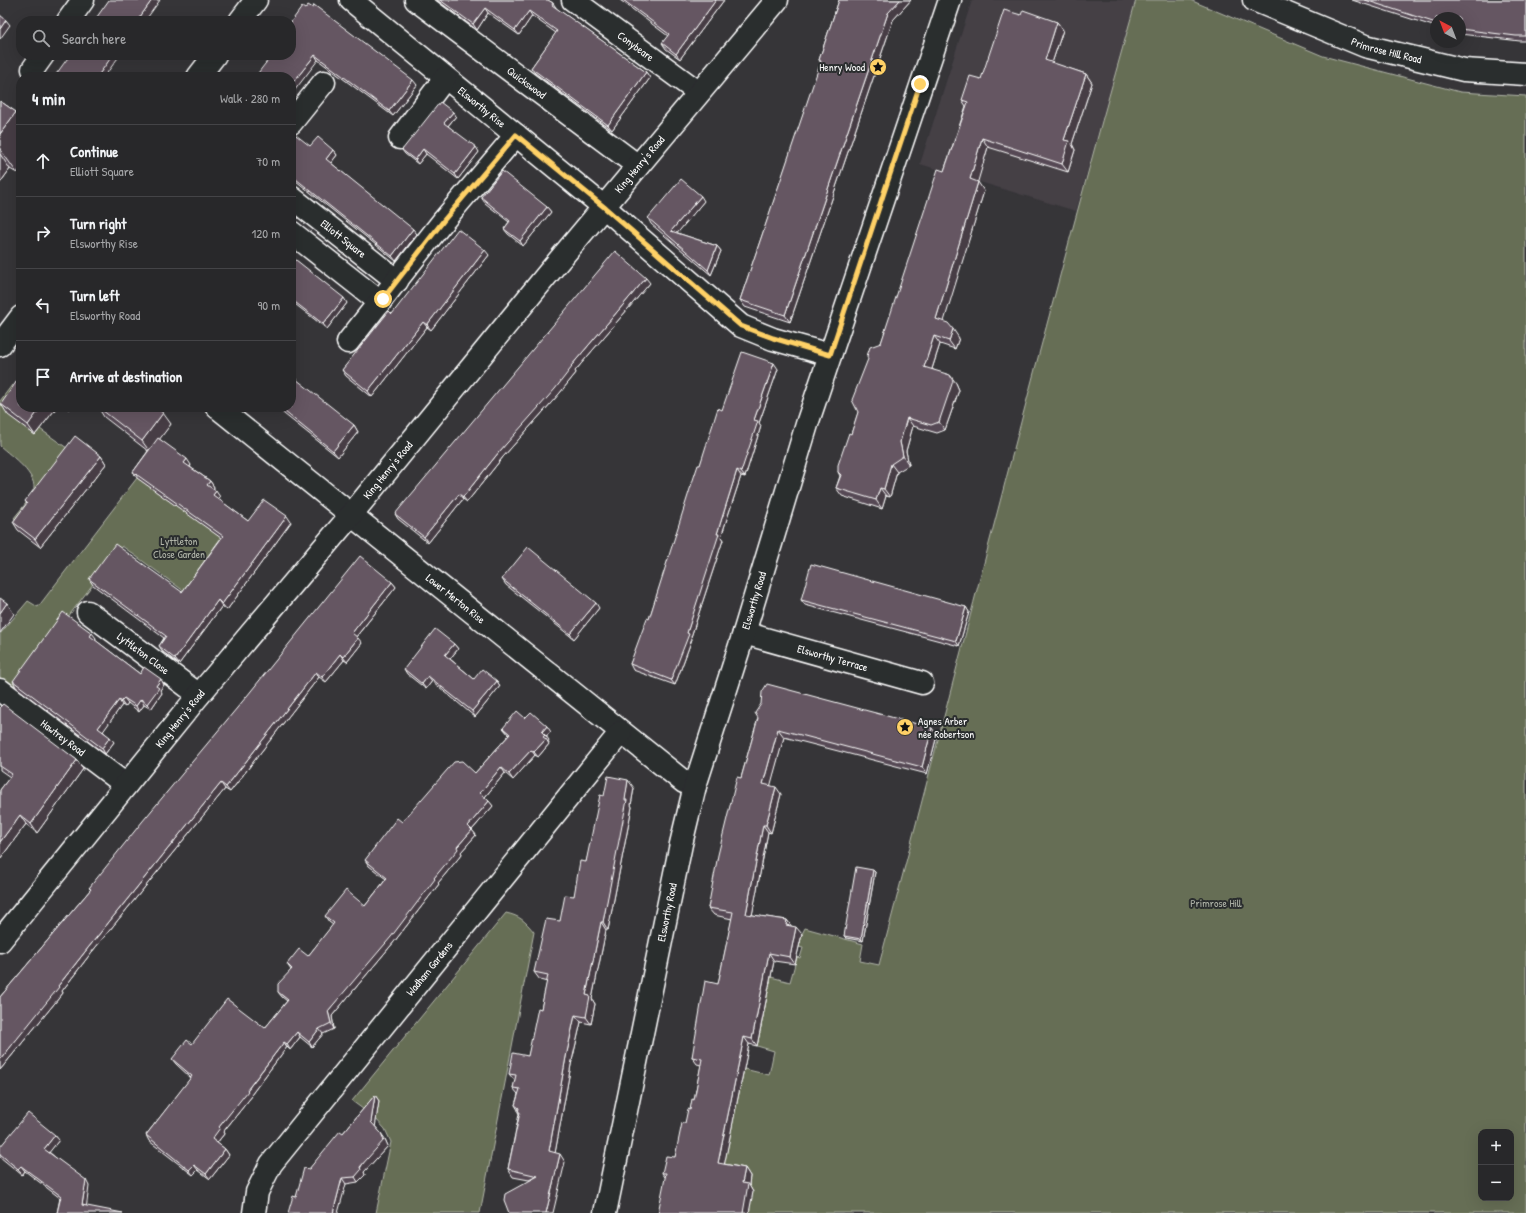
<!DOCTYPE html>
<html lang="en">
<head>
<meta charset="utf-8">
<style>
  body { margin:0; font-family:"Patrick Hand",sans-serif; background:#343436; color:#f1f3f6 }
  .controls { position:absolute; right:12px; bottom:12px; display:grid; overflow:hidden; border-radius:8px; box-shadow:0 4px 16px #0002 }
  .controls button { width:36px; height:36px; display:grid; place-items:center; padding:0; border:0; border-bottom:1px solid #444447; background:#28282a; color:#f1f3f6; font:20px sans-serif }
  .compass { position:absolute; left:1430px; top:12px; width:36px; height:36px; border-radius:50%; background:#28282a; box-shadow:0 4px 16px #0002; rotate:318deg }
  .stop { position:absolute; width:12px; height:12px; margin:-9px; border:3px solid #ffd166; border-radius:50%; background:#fff }
  .stop.end { background:#ffd166; border-color:#fff; box-shadow:0 1px 4px #0008 }
  .list { margin:0; padding:0; list-style:none }
  h2 { display:flex; justify-content:space-between; align-items:center; height:52px; margin:0; padding:0 16px; font-size:17px }
  h2 small { font-size:13px; font-weight:400; color:#a5a6a8 }
  .list li { display:grid; grid-template-columns:26px 1fr auto; gap:12px; align-items:center; box-sizing:border-box; height:72px; padding:0 16px; border-top:1px solid #444447 }
  .list b { display:block; font-size:15px; white-space:nowrap }
  .list p { margin:0; font-size:13px; white-space:nowrap; color:#a5a6a8 }
  .list em { font-size:13px; font-style:normal; color:#a5a6a8 }
  .icon { flex:none; width:22px; height:22px; fill:none; stroke:currentColor; stroke-width:2; stroke-linecap:round; stroke-linejoin:round }
  .map { position:relative; flex:none; width:1526px; height:1213px; overflow:hidden }
  .search { position:absolute; background:#28282a; box-shadow:0 4px 16px #0002; left:16px; top:16px; width:280px; height:44px; display:flex; align-items:center; gap:10px; box-sizing:border-box; padding:0 14px; border-radius:16px; color:#a5a6a8; font-size:15px }
  .panel { position:absolute; background:#28282a; box-shadow:0 4px 16px #0002; left:16px; top:72px; width:280px; height:340px; border-radius:16px }
  .map>svg:first-child { display:block }
  .built { fill:#443f45 }
  .green { fill:#666e54; stroke:#b2b6aa; fill-rule:evenodd }
  .lines { fill:none; stroke-linecap:round; stroke-linejoin:round }
  .minor-casing { stroke:#fff; stroke-width:25 }
  .major-casing { stroke:#fff; stroke-width:25 }
  .minor { stroke:#2a2d2e; stroke-width:22 }
  .major { stroke:#2a2d2e; stroke-width:22 }
  .wall { fill:#574a54; stroke:#fff }
  .shaded-wall { fill:#473c45; stroke:#fff }
  .building { fill:#655662; stroke:#fff }
  .route { stroke:#ffd166; stroke-width:5 }
  .labels { text-anchor:middle; dominant-baseline:central; stroke-width:4; stroke-linejoin:round; paint-order:stroke }
  .street-label { font-size:11px; fill:#fff; stroke:#2a2d2e }
  .poi-label { font-size:11px; fill:#fff; stroke:#2a2d2e; text-anchor:end }
  .park-label { font-size:11px; fill:#b2b6aa; stroke:#2a2d2e }
</style>
</head>
<body>
<div class="map">
<svg width="1526" height="1213" viewBox="0 0 1526 1213">
  <rect width="100%" height="100%" fill="#363538"/>
  <filter id="ink" filterUnits="userSpaceOnUse"><feTurbulence type="fractalNoise" baseFrequency=".025" numOctaves="2"/><feDisplacementMap in="SourceGraphic" scale="8" xChannelSelector="R" yChannelSelector="G"/><feConvolveMatrix kernelMatrix="1 2 1 2 8 2 1 2 1" color-interpolation-filters="sRGB"/></filter>
  <g filter="url(#ink)">
    <path class="built" d="M972 0H1136L1076 211 920 164Z"/>
    <path class="green" d="M1136 0H1190L1323 56 1460 92 1526 96V1213H749L753 1192 723 1171 744 1069 769 1075 774 1051 757 1046 771 977 790 982 797 957 800 958 803 948 799 947 802 934 805 928 863 944 860 961 879 965C964 643 1045 320 1136 0ZM1481 1132H1511V1198H1481Z
      M12 385 21 393 9 415 35 435 40 429 74 453 20 523 14 518C20 510 29 501 33 492 40 476 10 455 0 446V401Z
      M137 478 227 542 188 594 122 546 13 689 0 686V634L28 601 38 607Z
      M506 913C520 916 525 921 534 932L480 1213H376L391 1142 385 1129 375 1118 352 1101Z"/>
    <g class="lines">
      <g class="minor-casing">
        <g id="minor">
          <path id="s1" d="M351 0 604 207 741 326 773 339 830 355"/>
          <path id="s2" d="M416 0 638 166"/>
          <path id="s3" d="M573 0 698 92"/>
          <path id="s4" d="M1254 0 1365 46 1464 70 1526 74"/>
          <path d="M68 21 83 0"/>
          <path d="M33 69 43 55"/>
          <path d="M291 123 324 82"/>
          <path d="M400 138 445 78"/>
          <path id="s5" d="M291 197 397 281"/>
          <path d="M291 232 380 302"/>
          <path d="M348 342 444 220 516 135"/>
          <path id="s6" d="M217 407 684 782 695 786"/>
          <path id="s7" d="M88 612 199 695"/>
          <path id="s8" d="M744 633 922 683"/>
          <path id="s9" d="M0 690 126 785"/>
          <path id="s10" d="M0 941 199 695 351 515 551 270 777 0"/>
          <path id="s11" d="M254 1213 257 1192 271 1164 621 732"/>
          <path id="s12" d="M605 1213 681 844 695 786 744 633 808 421 950 0"/>
        </g>
      </g>
      <g class="major-casing">
        <path id="major" d="M240 21 256 0
          M198 77 215 55
          M0 345 21 317"/>
      </g>
      <use href="#minor" class="minor"/>
      <use href="#major" class="major"/>
    </g>
    <path class="wall" d="M437 0H548L553 3 557 9 646 72 650 78 612 130 535 73 531 68 556 33 532 16 519 35 488 13 477 30Z
      M620 0H724L680 59 666 49 662 43 668 36Z
      M839 0H911L893 20 790 322 745 307 740 300 821 63 819 60Z
      M1352 0H1526V41H1520L1460 34V18H1436V27Z
      M1021 15 1057 22 1063 30 1052 63 1086 74 1092 83 1072 144 1075 150 1068 172 988 147 977 182 984 191 943 322 959 338 955 349 940 344 932 369 956 383 959 390 945 430 937 433 913 426 906 451 909 465 897 472 890 497 886 496 882 509 842 496 836 488 840 476 838 472 851 434 881 343 944 171 966 106 962 100 981 79Z
      M291 22 417 85 393 116 318 60 291 55Z
      M0 101 16 112 21 119V168L17 173 10 169 0 183Z
      M456 116 448 126 479 152 458 179 426 154 418 164 405 154 402 150Z
      M291 141 310 146 333 150 337 155 331 163 417 234 396 261 291 177Z
      M481 197 547 207 551 212 523 246 508 234 504 229 509 222 485 203Z
      M704 201 677 233 717 246 721 251 711 275 651 224 648 218Z
      M489 255 431 330 427 327 372 397 346 376 342 370 392 314Z
      M291 256 347 303 327 329 291 301Z
      M650 283 575 371 576 373 559 394 503 457 467 502 463 499 428 543 398 519 395 514Z
      M778 369 759 423 761 426 745 477 741 476 721 537 723 540 691 637 692 639 675 685 633 670 630 664 649 619 700 465 722 410Z
      M1 404 21 407H57L35 435 8 415Z
      M98 407H155L171 424 159 439 191 465 190 467 210 481 214 487 213 489 220 497 218 499 248 521 291 522 227 610 222 606 179 664 163 652 159 646 164 638 93 585 89 579 182 592 221 538 137 478 133 472 148 451 104 417Z
      M277 407H291L354 425 358 432 338 457 279 410Z
      M101 456 106 464 40 547 18 530 13 522 27 504 25 501Z
      M502 579 599 608 574 639 506 585Z
      M392 582 396 587 356 637 362 643 347 662 344 660 326 682 319 677 230 792 225 789 91 953 62 991 63 993 0 1070V997L91 889 89 888Z
      M801 600 966 607 969 612 959 646 805 605Z
      M96 638 95 640 140 674 164 685 160 690 162 693 151 709 144 705 139 712 128 703 125 707 122 705 103 731 114 742 105 754 16 687 13 681Z
      M454 644 458 649 450 659 474 679 497 681 500 686 475 717 432 681 426 689 407 674 404 669Z
      M0 707 77 760 83 769 37 833 26 824 0 859V790L10 777 0 770Z
      M525 718 551 732 546 736 549 740 548 742 549 744 538 757 535 755 513 780 505 773 485 797 493 806 472 830 476 835 461 852 462 854 438 883 439 884 394 942 332 1016 334 1029 323 1034 312 1047 300 1037 290 1050 287 1047 251 1095 252 1096 223 1132 224 1134 217 1143 225 1149 229 1155 210 1179 198 1170 193 1175 149 1141 146 1135 191 1078 176 1064 172 1059 192 1044 265 1028 287 1001 282 997 278 992 291 970 287 964 308 956 333 925 329 922 325 916 365 906 386 879 369 866 365 860 402 822 475 773 509 735 503 728Z
      M758 718 937 735 927 774 784 737 770 785 781 794 771 833 768 832 752 915 787 920 791 926 802 934 795 964 774 961 757 1046 749 1044 724 1164 745 1168 750 1176 749 1185 753 1192 665 1177 662 1173 675 1157 685 1123 694 1100 701 1065 697 1064 692 1057 718 984 732 919 714 915 708 908 741 778Z
      M634 788 631 805 632 807 608 930H606L592 999 595 1004 591 1024 581 1022 571 1065 555 1153 565 1162 529 1180 513 1177 508 1169 519 1114 518 1112V1110L515 1105 518 1094 513 1088 515 1081 509 1074 528 1056 541 1009 547 982 540 980 534 972 560 921 574 896 586 862 604 796Z
      M875 872 863 941 846 938 844 936Z
      M375 1095 379 1101 375 1126 385 1139 388 1146 364 1172 365 1175 358 1182 346 1184 296 1197 309 1169 343 1133Z
      M59 1140 49 1152 89 1186 57 1213 60 1198 25 1171 22 1175 0 1157V1147Z"/>
    <path class="shaded-wall" d="M152 0H160L145 21H137Z
      M716 0H724L680 59 676 54Z
      M900 0H911L893 20 790 322 785 315 888 13Z
      M485 8 488 13 477 30 473 24Z
      M529 11 532 16 519 35 515 30Z
      M6 20 10 25 0 39V29Z
      M1057 22 1063 30 1050 69 1045 60Z
      M113 55H120L104 77H97Z
      M315 55 318 60 291 95V85Z
      M646 72 650 78 612 130 608 125Z
      M1086 74 1092 83 1072 144 1075 150 1068 172 1062 164 1064 140Z
      M413 80 417 85 393 116 389 111Z
      M16 112 21 119V168L17 173 0 149V134Z
      M453 112 456 116 447 127 444 123Z
      M982 138 988 147 976 188 970 179Z
      M476 147 479 152 458 179 455 174Z
      M423 149 426 154 418 164 415 160Z
      M333 150 337 155 330 164 326 159Z
      M0 154 10 169 0 183Z
      M978 182 984 191 942 328 936 319Z
      M701 196 704 201 675 236 671 231Z
      M547 207 551 212 523 246 520 241Z
      M413 229 417 234 396 261 392 256Z
      M717 246 721 251 711 275 708 270Z
      M485 250 489 255 431 330 427 325Z
      M646 278 650 283 575 371 576 373 559 394 503 457 467 502 463 497 499 452 571 366Z
      M344 298 347 303 327 329 323 324Z
      M423 322 427 327 372 397 368 391Z
      M953 329 959 338 955 349 949 341Z
      M934 336 940 344 930 375 924 367Z
      M774 363 778 369 759 423 761 426 745 477 741 472 754 420Z
      M950 375 956 383 959 390 945 430 939 422Z
      M41 407H57L35 435 28 425Z
      M67 407H71L69 410Z
      M163 413 171 424 150 452 142 441Z
      M907 418 913 426 906 451 909 465 903 456 900 442Z
      M354 425 358 432 338 457 333 451Z
      M101 456 106 464 40 547 35 539Z
      M187 459 191 465 188 469 184 463Z
      M891 464 897 472 890 497 884 489Z
      M737 470 741 476 721 537 723 540 691 637 692 639 675 685 671 680 687 633 717 534Z
      M210 481 214 487 212 491 207 485Z
      M880 488 886 496 882 509 876 500Z
      M216 491 220 497 217 501 213 495Z
      M459 494 463 499 428 543 424 537Z
      M287 516 291 522 227 610 222 604Z
      M392 582 396 587 355 638 352 633Z
      M218 600 222 606 179 664 175 659Z
      M7 603 14 614 0 633V613Z
      M596 603 599 608 574 639 570 634Z
      M966 607 969 612 959 646 956 641Z
      M92 633 96 638 93 642 90 636Z
      M358 638 362 643 347 662 343 657Z
      M454 644 458 649 448 661 445 655Z
      M340 654 344 660 326 682 322 677Z
      M316 672 319 677 230 792 226 787Z
      M428 676 432 681 426 689 422 684Z
      M161 679 164 685 160 690 162 693 151 709 147 704 156 686Z
      M497 681 500 686 475 717 472 711Z
      M124 698 128 703 125 707 121 701Z
      M141 699 144 705 139 712 136 706Z
      M119 700 122 705 102 733 98 728Z
      M547 726 551 732 546 736 542 732Z
      M932 728 937 735 927 774 922 767Z
      M778 729 784 737 769 791 763 784Z
      M110 737 114 742 105 754 102 748Z
      M546 739 549 744 538 757 534 752Z
      M531 750 535 755 513 780 509 774Z
      M77 760 83 769 37 833 31 824Z
      M501 767 505 773 484 798 480 793Z
      M628 780 634 788 631 805 632 807 608 930 603 922Z
      M221 783 225 789 91 953 62 991 63 993 0 1070V1060L88 948Z
      M776 787 781 794 771 833 766 825Z
      M489 801 493 806 471 831 468 826Z
      M20 815 26 824 0 859V842Z
      M763 825 768 832 751 921 746 914Z
      M472 830 476 835 461 852 462 854 438 883 439 884 394 942 332 1016 334 1029 331 1023 328 1011 434 878 457 847Z
      M873 870 875 872 863 941 861 939Z
      M787 920 792 927 786 925Z
      M601 922 606 930 592 999 595 1004 591 1024 586 1017V995Z
      M796 927 802 934 795 964 790 957Z
      M769 953 774 961 757 1046 752 1039Z
      M575 1015 581 1022 571 1065 554 1159 549 1151 566 1057Z
      M319 1029 323 1034 312 1047 309 1042Z
      M297 1032 300 1037 290 1050 287 1044Z
      M744 1037 749 1044 723 1171 718 1163Z
      M284 1042 287 1047 251 1095 252 1096 223 1132 224 1134 216 1144 212 1139 219 1127Z
      M375 1095 379 1101 375 1128 371 1122Z
      M381 1133 385 1139 388 1146 364 1172 365 1175 358 1182 355 1177Z
      M55 1135 59 1140 48 1154 44 1149Z
      M225 1149 229 1155 210 1179 206 1174Z
      M560 1154 565 1162 553 1213H546Z
      M194 1165 198 1170 193 1175 189 1170Z
      M21 1166 25 1171 22 1175 18 1169Z
      M745 1168 750 1176 749 1185 753 1192 749 1213H743L742 1183Z
      M342 1178 346 1184 338 1213H333Z
      M86 1180 89 1186 86 1210 82 1205Z"/>
    <path class="building" d="M109 0H152L137 21H94Z
      M440 0H548L553 3 552 5 646 72 608 125 531 68 557 31 529 11 515 30 485 8 473 24Z
      M623 0H716L676 54 662 43 669 34Z
      M839 0H900L888 13 785 315 740 300 821 61 819 60Z
      M1365 0H1526V36H1516L1460 29V18H1436V23Z
      M308 5 313 8 314 5 413 80 389 111 315 55 291 85V77H255L272 55H291V22L302 7 305 9Z
      M1004 10 1021 15 1023 10 1057 22 1045 60 1086 74 1064 140 1069 141 1062 164 982 138 970 179 978 182 936 319 948 323 953 329 949 341 934 336 924 367 950 375 953 381 939 422 931 425 907 418 900 442 903 456 891 464 884 489 880 488 876 500 836 488 841 475 838 472V465L849 433 851 434 858 412 852 400 868 359 867 356 870 347 881 343 938 169 944 171 968 102 962 100 970 76 981 79Z
      M0 15 6 20 0 29Z
      M70 55H113L97 77H54Z
      M0 101 16 112 0 134Z
      M440 102 453 112 444 123 476 147 455 174 423 149 415 160 402 150Z
      M296 135 310 146 318 137 333 150 326 159 413 229 392 256 291 175V141Z
      M502 171 547 207 520 241 504 229 510 221 481 197Z
      M681 179 701 196 671 231 717 246 708 270 648 218Z
      M458 229 485 250 427 325 423 322 368 391 342 370 389 311 392 314Z
      M615 251 646 278 571 366 572 367 555 389 499 452 463 497 459 494 424 537 395 514Z
      M291 256 344 298 323 324 291 299Z
      M742 352 774 363 754 420 758 421 741 472 737 470 717 534H719L687 633 689 634 671 680 630 664 647 618 649 619 690 489 698 465H700L718 408 722 410Z
      M21 375V407H41L28 425 1 404Z
      M291 375 354 425 333 451 279 407H291Z
      M98 407H155L163 413 142 441Z
      M75 436 101 456 35 539 13 522 27 503 25 501Z
      M158 438 187 459 184 463 210 481 207 485 216 491 213 495 248 521 264 500 287 516 222 604 218 600 175 659 159 646 166 636 89 579 115 544 182 592 223 536 133 472Z
      M528 547 596 603 570 634 502 579Z
      M360 556 392 582 352 633 358 638 343 657 340 654 322 677 316 672 226 787 221 783 88 948 58 986 59 987 0 1060V997L91 889 89 888 142 822 247 696Z
      M811 564 966 607 956 641 801 600Z
      M0 598 7 603 0 613Z
      M63 612 92 633 90 636 140 674 144 667 161 679 156 686 159 688 147 704 141 699 136 706 124 698 121 701 119 700 98 728 110 737 102 748 13 681Z
      M435 629 454 644 445 655 474 679 482 669 497 681 472 711 428 676 422 684 404 669Z
      M767 684 932 728 922 767 778 729 763 784 776 787 766 825H763L746 914 787 920 786 925 796 927 790 957 769 953 752 1039 744 1037 718 1163 745 1168 742 1183 748 1184 743 1213H658L666 1173H662L666 1156 675 1157 682 1123H685L688 1109 690 1110 692 1099 694 1100 702 1059 692 1057 705 981 718 984 733 912 708 908 718 855 737 777 741 778 758 718 755 713 761 704 762 692Z
      M3 704 77 760 31 824 20 815 0 842V790L12 774 0 766V707Z
      M517 711 525 718 531 712 547 726 542 732 545 735 543 737 546 739 534 752 531 750 509 774 501 767 480 793 489 801 468 826 472 830 457 847 458 849 434 878 435 879 391 937 328 1011 331 1023 319 1029 309 1042 297 1032 287 1044 284 1042 247 1090 248 1091 219 1127 220 1128 212 1139 225 1149 206 1174 194 1165 189 1170 146 1135 192 1076 172 1059 187 1040 192 1044 227 999 265 1028 288 1000 278 992V984L292 969 287 964 299 949 308 956 334 923 325 916 346 890 365 906 387 878 365 860 397 818 402 822 454 762 462 761 475 773 510 734 503 728Z
      M608 776 628 780 625 800H627L603 922H601L586 995 590 996 586 1017 575 1015 566 1057 549 1151 560 1154 546 1213H509L504 1200 505 1194 538 1176 508 1169 520 1112H518L519 1108 515 1105 520 1089 513 1088 516 1075 509 1074 513 1053 528 1056 538 1008 541 1009 548 975 534 972 546 919 560 921 565 895 574 896 580 861 586 862 600 795 604 796Z
      M856 867 873 870 861 939 844 936Z
      M375 1095 371 1122 381 1133 384 1140 360 1167 361 1170 355 1177 342 1178 333 1213H288L293 1196 296 1197 304 1168 309 1169 340 1131 343 1133Z
      M28 1113 55 1135 44 1149 86 1180 82 1205 123 1213H57L61 1196 21 1166 18 1169 0 1154V1147Z"/>
  </g>
  <g class="lines" filter="url(#ink)">
    <path class="route" d="M383 299 444 220 516 135 604 207 741 326 773 338 830 355 920 84"/>
  </g>
  <defs>
    <g id="sight-disc" transform="scale(0.9)"><circle r="9.5" fill="#ffd166" stroke="#2a2d2e"/><path d="M0-6L1.8-2.2L6-1.7L2.9 1.2L3.7 5.4L0 3.3L-3.7 5.4L-2.9 1.2L-6-1.7L-1.8-2.2Z" fill="#111"/></g>
  </defs>
  <g fill-rule="evenodd">
    <use href="#sight-disc" x="878" y="67"/>
    <use href="#sight-disc" x="905" y="727"/>
  </g>
  <g class="labels">
    <g class="street-label">
      <text stroke="none"><textPath href="#s3" startOffset="78">Conybeare</textPath></text>
      <text stroke="none"><textPath href="#s4" startOffset="142">Primrose Hill Road</textPath></text>
      <text stroke="none"><textPath href="#s2" startOffset="138">Quickswood</textPath></text>
      <text stroke="none"><textPath href="#s1" startOffset="169">Elsworthy Rise</textPath></text>
      <text stroke="none"><textPath href="#s10" startOffset="1006">King Henry's Road</textPath></text>
      <text stroke="none"><textPath href="#s5" startOffset="67">Elliott Square</textPath></text>
      <text stroke="none"><textPath href="#s10" startOffset="610">King Henry's Road</textPath></text>
      <text stroke="none"><textPath href="#s6" startOffset="306">Lower Merton Rise</textPath></text>
      <text stroke="none"><textPath href="#s12" startOffset="631">Elsworthy Road</textPath></text>
      <text stroke="none"><textPath href="#s7" startOffset="69">Lyttleton Close</textPath></text>
      <text stroke="none"><textPath href="#s8" startOffset="92">Elsworthy Terrace</textPath></text>
      <text stroke="none"><textPath href="#s10" startOffset="286">King Henry's Road</textPath></text>
      <text stroke="none"><textPath href="#s9" startOffset="79">Hawtrey Road</textPath></text>
      <text stroke="none"><textPath href="#s12" startOffset="307">Elsworthy Road</textPath></text>
      <text stroke="none"><textPath href="#s11" startOffset="304">Wadham Gardens</textPath></text>
    </g>
    <g class="poi-label">
      <text x="865" y="67">Henry Wood</text>
      <text x="918" y="721" text-anchor="start">Agnes Arber<tspan x="918" dy="13">née Robertson</tspan></text>
    </g>
    <g class="park-label">
      <text x="179" y="541">Lyttleton<tspan x="179" dy="13">Close Garden</tspan></text>
      <text x="1216" y="903">Primrose Hill</text>
    </g>
  </g>
</svg>
<div class="controls">
<button>+</button>
<button>−</button>
</div>
<svg class="compass" viewBox="-18 -18 36 36"><path d="M0-13l5 13h-10z" fill="#e53935"/><path d="M0 13l5-13h-10z" fill="#a5a6a8"/></svg>
<div class="stop" style="left:383px;top:299px"></div>
<div class="stop end" style="left:920px;top:84px"></div>
<div class="search"><svg class="icon" aria-label="search" viewBox="0 0 24 24"><circle cx="10" cy="10" r="6"/><path d="M15 15l6 6"/></svg>Search here</div>
<section class="panel">
<h2>4 min<small>Walk · 280 m</small></h2>
<ul class="list">
<li><svg class="icon" aria-label="ahead" viewBox="0 0 24 24"><path d="M12 20V5M6 11l6-6 6 6"/></svg><div><b>Continue</b><p>Elliott Square</p></div><em>70 m</em></li>
<li><svg class="icon" aria-label="right" viewBox="0 0 24 24"><path d="M7 20v-9h11M14 6l5 5-5 5"/></svg><div><b>Turn right</b><p>Elsworthy Rise</p></div><em>120 m</em></li>
<li><svg class="icon" aria-label="left" viewBox="0 0 24 24"><path d="M17 20v-9H6M10 6l-5 5 5 5"/></svg><div><b>Turn left</b><p>Elsworthy Road</p></div><em>90 m</em></li>
<li><svg class="icon" aria-label="arrive" viewBox="0 0 24 24"><path d="M6 21V4h12l-3 4 3 4H6"/></svg><div><b>Arrive at destination</b></div></li>
</ul>
</section>
</div>
</body>
</html>
